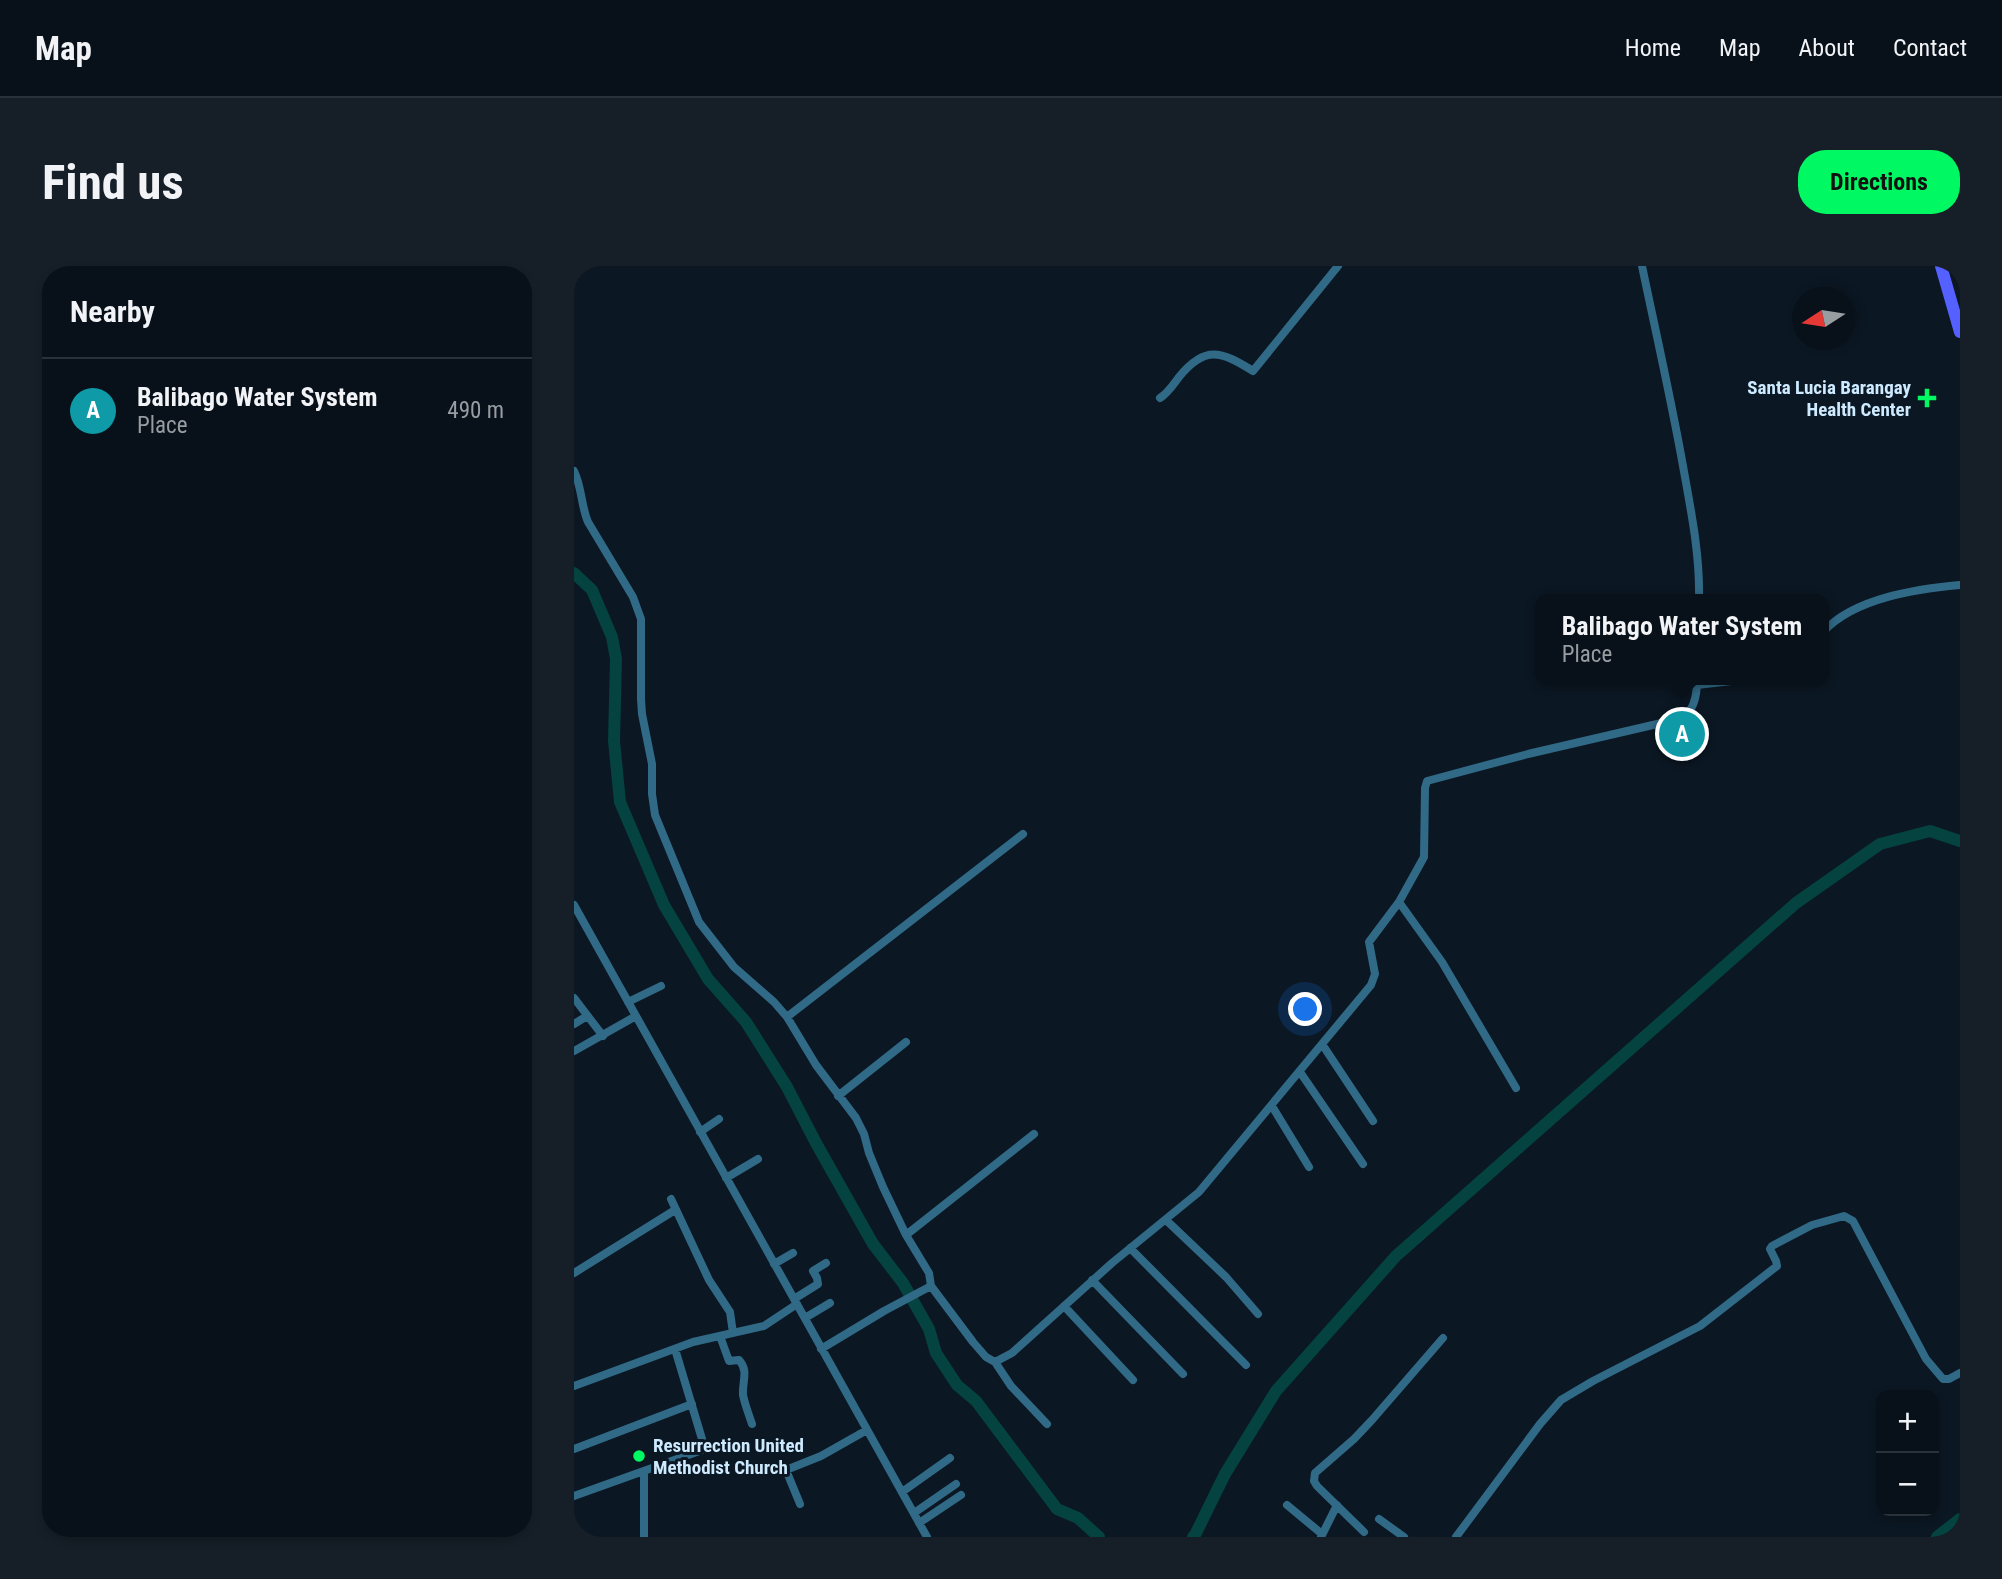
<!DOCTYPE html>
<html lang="en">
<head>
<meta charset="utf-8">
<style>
  body { margin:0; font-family:"Roboto Condensed",sans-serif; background:#161f27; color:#f1f3f6 }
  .controls { position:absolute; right:21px; bottom:21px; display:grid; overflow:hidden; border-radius:14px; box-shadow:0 4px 10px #0003 }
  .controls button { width:63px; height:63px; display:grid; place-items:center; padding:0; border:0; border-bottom:2px solid #293139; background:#08111a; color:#f1f3f6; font:35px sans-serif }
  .compass { position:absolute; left:1218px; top:21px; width:63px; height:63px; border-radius:50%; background:#08111a; box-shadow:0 4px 10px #0003; rotate:258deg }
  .you { position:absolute; left:732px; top:744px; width:24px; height:24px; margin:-18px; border:5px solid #fff; border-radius:50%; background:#1a73e8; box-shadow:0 0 0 10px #1a73e833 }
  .badge { display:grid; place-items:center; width:46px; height:46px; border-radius:50%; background:#00f863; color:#fff; font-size:23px; font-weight:700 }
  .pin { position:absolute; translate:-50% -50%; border:4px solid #fff; box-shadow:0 2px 7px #0006 }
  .popup { position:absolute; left:961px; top:328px; width:294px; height:91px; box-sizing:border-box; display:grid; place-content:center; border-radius:14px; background:#08111a; filter:drop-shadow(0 2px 5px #0005); font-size:23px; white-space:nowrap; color:#989da2 }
  .popup b { font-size:26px; color:#f1f3f6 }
  .popup::after { content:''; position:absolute; left:50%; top:100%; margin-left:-14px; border:14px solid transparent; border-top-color:#08111a }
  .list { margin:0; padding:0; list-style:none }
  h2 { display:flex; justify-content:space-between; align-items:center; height:91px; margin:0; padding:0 28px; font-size:30px }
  h2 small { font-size:23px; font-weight:400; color:#989da2 }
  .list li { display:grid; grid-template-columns:46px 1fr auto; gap:21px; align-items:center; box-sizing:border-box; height:105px; padding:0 28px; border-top:2px solid #293139 }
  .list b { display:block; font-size:26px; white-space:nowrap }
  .list p { margin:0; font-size:23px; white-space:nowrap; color:#989da2 }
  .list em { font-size:23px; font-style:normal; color:#989da2 }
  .map { position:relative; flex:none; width:1386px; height:1271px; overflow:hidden; border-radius:28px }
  header { display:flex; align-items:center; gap:42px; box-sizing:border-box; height:98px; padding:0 35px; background:#08111a; border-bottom:2px solid #293139 }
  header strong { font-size:33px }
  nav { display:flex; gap:38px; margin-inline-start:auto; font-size:24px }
  .intro { display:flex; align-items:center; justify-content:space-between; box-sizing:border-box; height:168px; padding:0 42px }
  h1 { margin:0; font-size:49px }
  .button { padding:18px 32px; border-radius:28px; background:#00f863; color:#111; font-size:24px; font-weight:700 }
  main { display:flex; gap:42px; padding:0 42px }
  aside { flex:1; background:#08111a; border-radius:28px; box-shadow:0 4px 10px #0003 }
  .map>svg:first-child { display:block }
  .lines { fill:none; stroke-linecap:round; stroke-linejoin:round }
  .river { stroke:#04433f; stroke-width:12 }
  .minor { stroke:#316a87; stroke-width:8 }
  .primary { stroke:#5460ff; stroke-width:12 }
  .poi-dot { fill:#00f863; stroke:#0b1723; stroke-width:2.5 }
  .labels { text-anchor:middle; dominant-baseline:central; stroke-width:6; stroke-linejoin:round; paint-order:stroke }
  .poi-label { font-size:19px; font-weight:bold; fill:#cdeaff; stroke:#0b1723; text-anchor:end }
</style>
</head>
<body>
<header>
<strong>Map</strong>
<nav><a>Home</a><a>Map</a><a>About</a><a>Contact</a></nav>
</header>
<div class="intro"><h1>Find us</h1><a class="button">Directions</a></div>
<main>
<aside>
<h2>Nearby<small></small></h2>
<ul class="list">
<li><span class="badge" style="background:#0f9aa8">A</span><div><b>Balibago Water System</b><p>Place</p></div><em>490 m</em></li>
</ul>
</aside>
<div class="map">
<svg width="1386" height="1271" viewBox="0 0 1386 1271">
  <rect width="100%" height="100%" fill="#0b1723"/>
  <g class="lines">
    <path class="river" d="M0 307 18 324 38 371 42 393 40 475 46 536 90 639 134 713 172 756 213 821 242 877 299 978 329 1017 355 1063 362 1087 383 1119 402 1135 483 1243 504 1252 525 1271
      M619 1271 622 1267 651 1208 702 1125 822 990 1222 637 1306 578 1356 565 1386 575
      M1363 1271 1386 1253"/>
    <path class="minor" d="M1068 0C1082 67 1097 133 1109 200 1117 245 1126 288 1125 333
      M586 132C594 127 599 119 605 111 631 79 647 85 679 105L764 0
      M0 205C8 221 7 240 14 256L59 331 67 353V433L68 448 78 498V528L81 549 125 656 160 701 200 736 213 751 242 799 282 852 290 868 295 887 309 921 332 969 355 1007 357 1020 399 1076 412 1091 421 1096 437 1120 473 1158
      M1250 365C1281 332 1342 323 1386 319
      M1123 419 1166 414
      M825 636 868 696 942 822
      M0 639 353 1271
      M0 732 29 770
      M54 736 87 720
      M213 751 449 568
      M0 758 13 750
      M748 778 799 855
      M0 785 62 750
      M726 806 789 898
      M264 830 332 776
      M698 840 735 901
      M126 866 145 853
      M152 912 184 893
      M97 933 135 1014 156 1046 159 1067
      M592 954 652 1011 684 1048
      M332 969 460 868
      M556 982 672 1099
      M200 998 219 987
      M0 1007 101 944
      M518 1014 609 1108
      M220 1033 244 1018 243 1012 239 1005 252 997
      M490 1040 559 1114
      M231 1052 256 1037
      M146 1070 155 1095 165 1094C175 1105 168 1115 169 1129 171 1139 175 1149 178 1158
      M247 1083 310 1045 357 1020
      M421 1096 438 1087 538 997 625 926 797 719 801 708 795 676 825 636 850 591 851 522 853 515 954 488 1109 452C1120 444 1123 427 1123 414
      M0 1120 119 1076 190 1060 223 1038
      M0 1183 118 1138
      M70 1206V1271
      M328 1226 376 1192
      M0 1230 131 1183 101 1083
      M226 1238 212 1204 247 1190 293 1164
      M713 1239 748 1268
      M340 1247 382 1218
      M805 1253 830 1271
      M345 1257 387 1229
      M790 1266 743 1220 740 1215 741 1207 780 1173 798 1154 869 1072
      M747 1271 763 1239
      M882 1271 966 1158 987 1134 1019 1115 1126 1060 1203 1000 1202 995 1196 983 1198 980 1238 959 1270 950 1279 955 1352 1093 1369 1113H1375L1386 1107"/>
    <path class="primary" d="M1367 0 1386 66"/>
  </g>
  <g class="poi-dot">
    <path d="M1349.5 121.5h7v7h7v7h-7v7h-7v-7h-7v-7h7z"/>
    <circle cx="65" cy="1190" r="7"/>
  </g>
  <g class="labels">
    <g class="poi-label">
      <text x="1337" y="121">Santa Lucia Barangay<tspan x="1337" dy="22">Health Center</tspan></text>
      <text x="79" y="1179" text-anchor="start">Resurrection United<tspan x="79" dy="22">Methodist Church</tspan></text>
    </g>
  </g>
</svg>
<div class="controls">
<button>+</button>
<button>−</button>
</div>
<svg class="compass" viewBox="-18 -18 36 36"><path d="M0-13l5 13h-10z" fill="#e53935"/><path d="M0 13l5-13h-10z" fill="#989da2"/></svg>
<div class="you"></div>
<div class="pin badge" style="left:1108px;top:468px;background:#0f9aa8">A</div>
<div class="popup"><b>Balibago Water System</b>Place</div>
</div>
</main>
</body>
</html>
